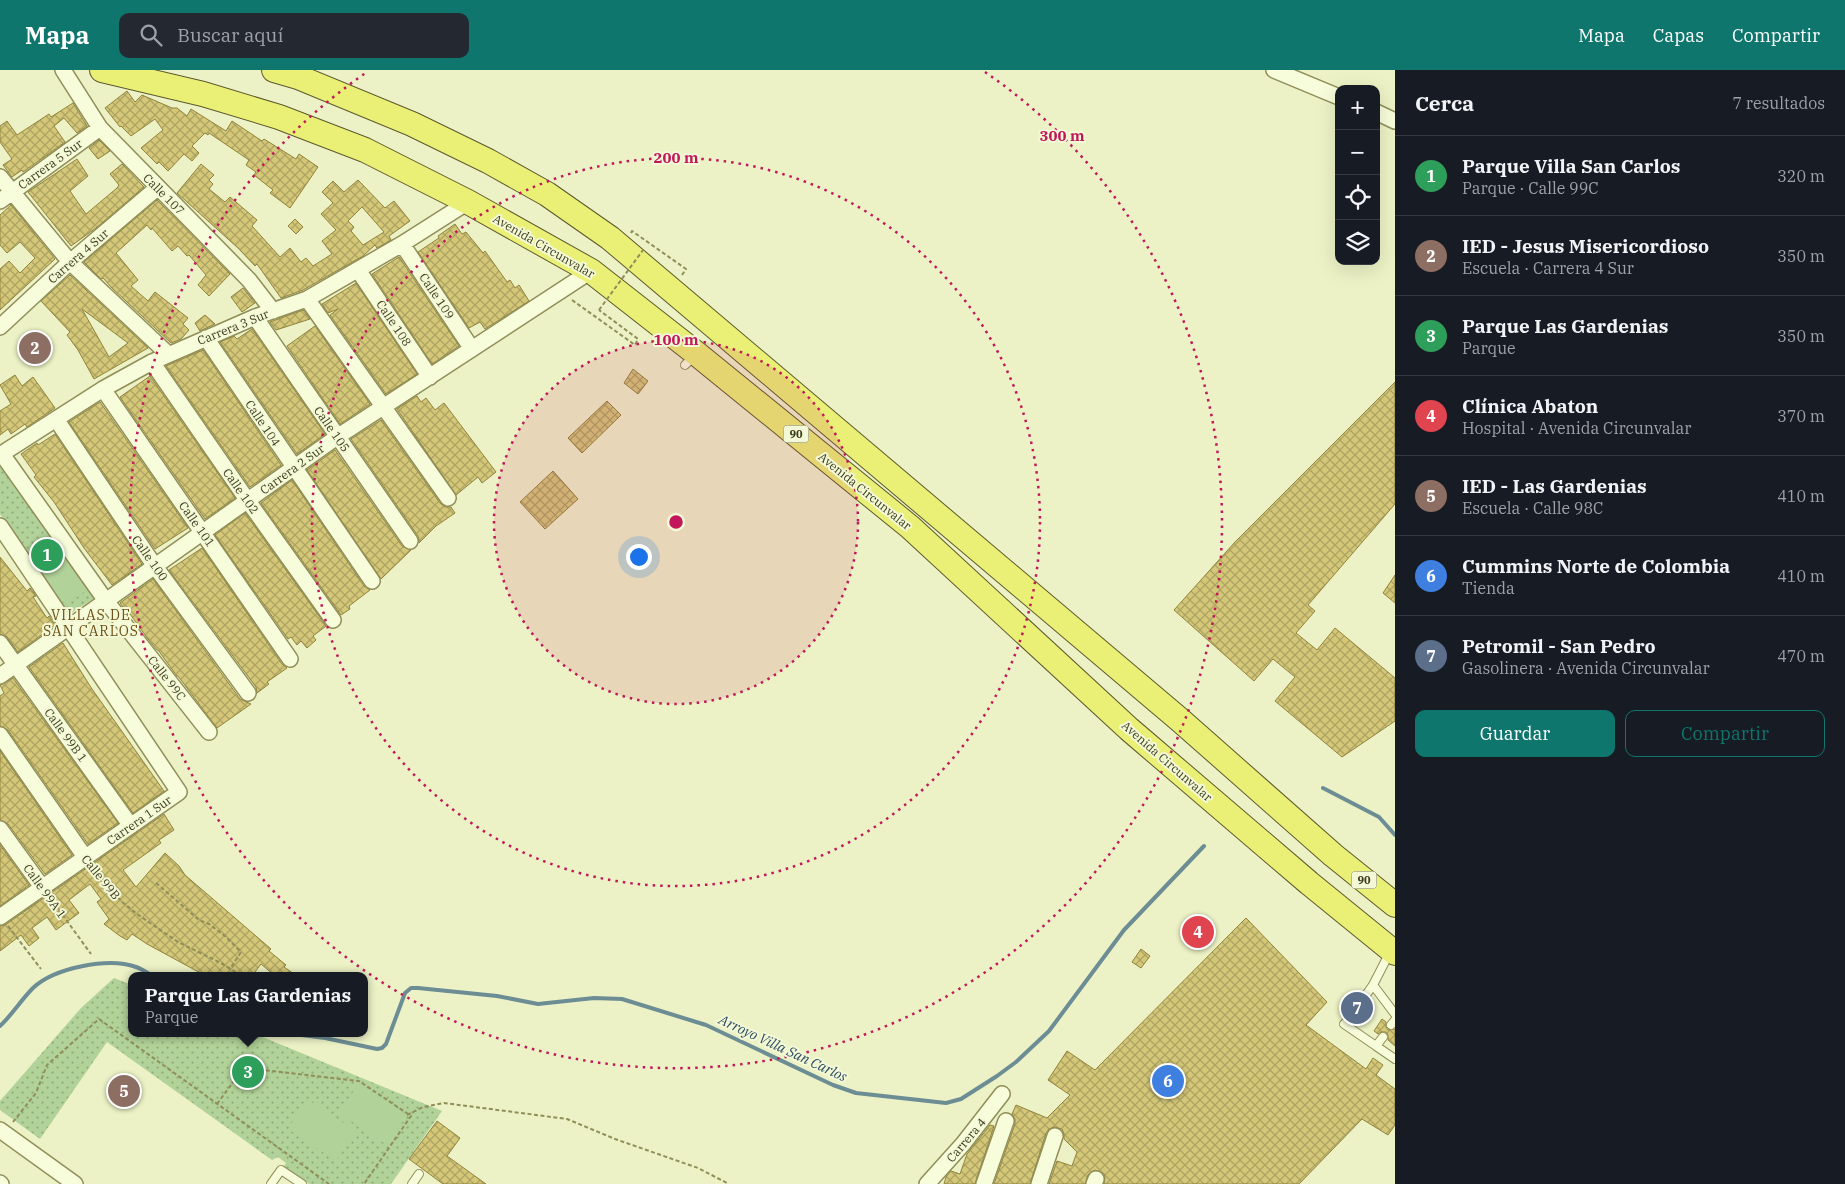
<!DOCTYPE html>
<html lang="es">
<head>
<meta charset="utf-8">
<style>
  body { margin:0; font-family:"IBM Plex Serif",serif; background:#242831; color:#f1f3f6 }
  .controls { position:absolute; right:15px; top:15px; display:grid; overflow:hidden; border-radius:10px; box-shadow:0 5px 20px #0002 }
  .controls button { width:45px; height:45px; display:grid; place-items:center; padding:0; border:0; border-bottom:1px solid #363941; background:#171b24; color:#f1f3f6; font:25px sans-serif }
  .you { position:absolute; left:638px; top:486px; width:18px; height:18px; margin:-12px; border:4px solid #fff; border-radius:50%; background:#1a73e8; box-shadow:0 0 0 8px #1a73e833 }
  .badge { display:grid; place-items:center; width:32px; height:32px; border-radius:50%; background:#0f766e; color:#fff; font-size:16px; font-weight:700 }
  .pin { position:absolute; translate:-50% -50%; border:2px solid #fff; box-shadow:0 1px 5px #0006 }
  .popup { position:absolute; left:128px; top:902px; width:240px; height:65px; box-sizing:border-box; display:grid; place-content:center; border-radius:10px; background:#171b24; filter:drop-shadow(0 1px 4px #0005); font-size:16px; white-space:nowrap; color:#9ea1a6 }
  .popup b { font-size:19px; color:#f1f3f6 }
  .popup::after { content:''; position:absolute; left:50%; top:100%; margin-left:-10px; border:10px solid transparent; border-top-color:#171b24 }
  .list { margin:0; padding:0; list-style:none }
  h2 { display:flex; justify-content:space-between; align-items:center; height:65px; margin:0; padding:0 20px; font-size:21px }
  h2 small { font-size:16px; font-weight:400; color:#9ea1a6 }
  .list li { display:grid; grid-template-columns:32px 1fr auto; gap:15px; align-items:center; box-sizing:border-box; height:80px; padding:0 20px; border-top:1px solid #363941 }
  .list b { display:block; font-size:19px; white-space:nowrap }
  .list p { margin:0; font-size:16px; white-space:nowrap; color:#9ea1a6 }
  .list em { font-size:16px; font-style:normal; color:#9ea1a6 }
  .actions { display:flex; gap:10px; padding:15px 20px }
  .actions a { flex:1; padding:11px 0; border:1px solid #0f766e; border-radius:10px; text-align:center; font-size:18px; color:#0f766e }
  .actions .main { background:#0f766e; color:#fff }
  .icon { flex:none; width:28px; height:28px; fill:none; stroke:currentColor; stroke-width:2; stroke-linecap:round; stroke-linejoin:round }
  .map { position:relative; flex:none; width:1395px; height:1114px; overflow:hidden }
  header { display:flex; align-items:center; gap:30px; box-sizing:border-box; height:70px; padding:0 25px; background:#0f766e; color:#fff }
  header strong { font-size:24px }
  nav { display:flex; gap:28px; margin-inline-start:auto; font-size:18px }
  .search { width:350px; height:45px; background:#242831; display:flex; align-items:center; gap:12px; box-sizing:border-box; padding:0 18px; border-radius:10px; color:#9ea1a6; font-size:19px }
  main { display:flex }
  aside { flex:1; background:#171b24 }
  .map>svg:first-child { display:block }
  .park { fill:url(#park-dots) }
  .garden { fill:#b1d298 }
  .lines { fill:none; stroke-linecap:round; stroke-linejoin:round }
  .stream { stroke:#6d8d95; stroke-width:4 }
  .building { fill:url(#building-cross-hatch); stroke:#91843c; fill-rule:evenodd }
  .service-casing { stroke:#908e59; stroke-width:10 }
  .minor-casing { stroke:#908e59; stroke-width:18 }
  .trunk-casing { stroke:#5d592d; stroke-width:26 }
  .path { stroke:#908e59; stroke-width:2; stroke-dasharray:4 2.5; stroke-linecap:butt }
  .service { stroke:#f7fcda; stroke-width:8 }
  .minor { stroke:#f7fcda; stroke-width:15 }
  .trunk { stroke:#e9f075; stroke-width:24 }
  .path-bridge { stroke:#908e59; stroke-width:2; stroke-dasharray:4 2.5; stroke-linecap:butt }
  .ring { fill:none; stroke:#c2185b; stroke-width:2.5; stroke-dasharray:2.5 5 }
  .labels { text-anchor:middle; dominant-baseline:central; stroke-width:4; stroke-linejoin:round; paint-order:stroke }
  .shield { fill:#f3f9d6; stroke:#747555; stroke-width:1 }
  .shield-label { font-size:11px; font-weight:bold; fill:#3e3c1e }
  .street-label { font-size:12px; fill:#3e3c1e; stroke:#f3f9d6 }
  .neighbourhood-label { font-size:14px; letter-spacing:1px; fill:#6f5219; stroke:#f3f9d6 }
  .water-label { font-size:14px; font-style:italic; fill:#2c4c5f; stroke:#f3f9d6 }
  .centre { fill:#c2185b; stroke:#f3f9d6; stroke-width:2.5 }
  .ring-label { font-size:15px; text-anchor:middle; font-weight:bold; fill:#c2185b; stroke:#f3f9d6; stroke-width:4; stroke-linejoin:round; paint-order:stroke }
</style>
</head>
<body>
<header>
<strong>Mapa</strong>
<div class="search"><svg class="icon" aria-label="search" viewBox="0 0 24 24"><circle cx="10" cy="10" r="6"/><path d="M15 15l6 6"/></svg>Buscar aquí</div>
<nav><a>Mapa</a><a>Capas</a><a>Compartir</a></nav>
</header>
<main>
<div class="map">
<svg width="1395" height="1114" viewBox="0 0 1395 1114">
  <defs>
    <pattern id="park-dots" width="8" height="8" patternUnits="userSpaceOnUse" patternTransform="scale(1.25)"><rect width="8" height="8" fill="#b1d298"/><path d="M2 2h.1M6 6h.1" fill="none" stroke="#91ac7b" stroke-width="1.8" stroke-linecap="round"/></pattern>
    <pattern id="building-cross-hatch" width="8" height="8" patternUnits="userSpaceOnUse" patternTransform="scale(1.25)"><rect width="8" height="8" fill="#d4c778"/><path d="M0 0l8 8M0 8l8-8" fill="none" stroke="#ada362"/></pattern>
  </defs>
  <rect width="100%" height="100%" fill="#ecf2c5"/>
  <path class="park" d="M3 393 96 527 68 545 0 444V395Z
    M114 908 132 915V963H253L442 1041 391 1114H309L284 1096 286 1093 278 1087 272 1090 107 972 40 1069 0 1040V1031L81 938Z"/>
  <path class="garden" d="M57 477 87 520 65 535 36 492Z
    M359 1013 407 1045 387 1075 339 1043Z
    M307 1029 356 1061 336 1091 288 1059Z"/>
  <g class="lines">
    <path class="stream" d="M1323 718 1379 747 1395 765
      M0 956C12 945 21 930 33 918 54 898 108 887 136 897 142 899 147 903 153 906
      M286 963 325 968 377 979 382 978 386 974 405 923 411 918H418L497 926 538 934 594 928 622 929 706 955 833 1015 856 1023 946 1033 961 1029 997 1006 1016 992 1049 961 1124 860 1204 776"/>
  </g>
  <path class="building" d="M127 21 135 32 142 25 172 38H177L187 46 191 39 226 61 232 51 262 71 264 69 296 89 299 84 318 97 290 138 270 123 273 120 254 105 256 102 246 95 249 90 209 63 208 65 205 63 192 76 199 83 192 91 184 84 168 101 159 92 157 94 141 78 163 60 155 49 131 66 121 56 120 57 105 38Z
    M73 33 87 56 77 63 64 48 54 56 65 72 23 102 22 100 12 107 3 95 12 89 0 72V56L7 51 17 65 49 44 51 47Z
    M99 70 110 81 98 89 89 78Z
    M77 89 88 106 70 121 86 144 117 118 119 115 110 104 122 94 144 117 96 158 71 176 28 122Z
    M201 94 214 105 209 110 213 114 209 119 225 132 230 127 257 150 252 156 280 187 290 178 301 192 306 188 313 196 332 184 322 171 336 160 321 144 333 133 322 122 333 111 344 122 358 110 385 138 394 131 410 151 389 166 391 170 377 178 375 175 363 186 303 220 281 228 257 194 255 196 238 178 177 123ZM362 137 384 162 363 175 351 161 354 157 348 151Z
    M157 130 230 204 209 226 198 215 206 205 189 185 187 186 178 176 172 181 152 158 151 160 147 155 116 183 138 210 131 216 148 231 155 222 188 248 183 254 189 260 181 269 171 273 112 218 103 208 101 209 84 192Z
    M11 135 55 189 0 240V199L9 191 20 203 35 188 20 172 7 183 0 175V145Z
    M295 149 303 157 296 164 288 156Z
    M455 154 462 164 466 162 483 183 485 181 507 212 510 210 515 218 519 215 529 231 485 259 480 252 469 258 418 182 439 168 438 166Z
    M399 187 459 276 432 294 372 204Z
    M70 205 148 278 94 309 78 280 67 265 70 262 41 231ZM82 239 128 273 109 287Z
    M356 213 417 304 386 324 330 245 338 239 328 243 322 234Z
    M243 218 255 233 242 242 231 227Z
    M303 240 310 249 276 260 270 252Z
    M205 245 215 254 200 261 195 253Z
    M315 256 370 334 340 354 287 276Z
    M252 259 325 364 297 384 220 272 234 266 237 269Z
    M203 280 281 395 250 417 166 296Z
    M633 299 648 311 638 324 624 313Z
    M15 305 22 316 33 307 55 338 27 357 25 354 11 364 8 359 0 365V341L11 334 0 315Z
    M150 306 235 428 205 449 120 327Z
    M1395 312V434L1308 535 1315 541 1296 563 1317 580 1335 558 1395 608V651L1342 687 1275 631 1295 607 1273 589 1254 611 1174 540 1235 472Z
    M417 326 421 332 426 328 435 340 444 333 496 402 482 413 478 407 456 425 397 339Z
    M607 331 621 345 582 383 568 368Z
    M100 332 188 458 155 479 69 352Z
    M381 350 440 433 445 437H451L455 443 436 456 419 473 418 466 351 369Z
    M55 364 142 494 112 515 84 478 54 432 34 407 36 405 21 384 37 373 38 375Z
    M335 380 402 476 411 480 381 509 307 400Z
    M553 401 578 429 545 459 520 432Z
    M292 410 364 516 370 520 349 536 350 539 341 545 261 433Z
    M245 443 326 556 313 566 316 570 307 578 301 571 297 575 291 567 288 569 215 465Z
    M202 478 282 594 287 598 267 612 269 614 257 623 256 617 169 500Z
    M0 487 27 521 30 518 36 526 33 527 47 548 49 546 55 555 18 582 7 567 0 564Z
    M1395 505V533L1383 523Z
    M153 509 240 629 251 634 217 658 178 606H177L158 580H157L148 569 130 544 129 545 120 533Z
    M63 573 92 619 164 721 133 743 29 597Z
    M13 608 118 753 88 774 8 660 0 656V626L4 623 0 615Z
    M0 681 72 785 45 804 8 754 0 750Z
    M164 744 174 760 159 770 161 773 123 800 136 817 165 783 179 796 185 805 271 879 269 881 286 895 284 897 297 906H275L261 894 252 906H206L147 874 132 864 127 870 120 866 104 854 109 849 97 832 101 829 90 814 69 830 79 843 56 860 47 847 32 858 39 868 29 876 21 865 0 881V856L5 855Z
    M0 775 29 815 0 836Z
    M1246 848 1327 932 1306 955 1366 999 1373 988 1383 995 1376 1005 1395 1019V1055L1388 1065 1362 1049 1299 1114H1104L1105 1108 1104 1104 1095 1100 1088 1105 1085 1114H1049L1057 1091 1072 1096 1077 1082 1064 1069V1064L1062 1059 1054 1057 1049 1059 1046 1063 1030 1114H994L1015 1054V1049L1012 1044 1016 1035 1047 1048 1070 1025 1048 1010 1067 981 1095 1000Z
    M1141 879 1150 886 1141 898 1132 892Z
    M1360 921 1362 929 1372 930 1355 954 1353 953 1354 949 1352 946H1343Z
    M1382 949 1386 952V957L1388 960 1395 959V976L1388 970V965L1386 962H1381L1378 964 1374 961Z
    M437 1051 460 1068 447 1086 486 1114H443L409 1089Z
    M990 1055 994 1056 975 1114H944L946 1107 951 1101 960 1104 967 1084Z"/>
  <g class="lines">
    <g class="service-casing">
      <path id="service" d="M685 295 695 285
        M1390 882 1373 915 1395 944
        M1366 925 1373 915
        M1348 950 1344 954 1376 976
        M1391 955 1395 950
        M1383 967 1376 976 1395 989
        M271 1114 281 1100 302 1114
        M412 1114 419 1104"/>
    </g>
    <g class="minor-casing">
      <path id="minor" d="M63 0 100 58 249 210 273 241
        M1274 0 1339 27
        M1376 42 1395 51
        M0 107 70 192 168 284
        M0 131 100 58
        M402 174 472 279
        M358 200 430 307
        M307 229 448 428
        M255 247 410 471
        M0 257 70 192 157 118
        M206 268 372 511
        M152 292 248 431 333 550
        M103 319 290 589
        M56 349 154 495 248 623
        M2 384 106 531 209 662
        M0 385 103 319 152 292 255 247 307 229 402 174 468 132
        M0 456 179 722 0 847
        M0 573 131 756
        M0 606 337 367 591 201
        M0 665 85 787
        M0 759 42 817
        M0 1060 75 1114
        M0 1113 1 1114
        M927 1114 963 1074 1002 1024
        M984 1114 1006 1051
        M1039 1114 1055 1066
        M1094 1114 1096 1109"/>
    </g>
    <g class="trunk-casing">
      <path id="trunk" d="M102 0 203 24 279 47 365 80 468 132 591 201 697 284 910 457 1129 659 1309 813 1395 883
        M274 0 298 7 412 54 488 91 547 124 610 168 1180 650 1333 785 1395 835"/>
    </g>
    <path class="path" d="M631 163 632 161 686 199 682 205
      M572 230 635 275 638 269 599 240
      M93 797 121 831 137 844 178 872 221 893 242 906
      M156 813 199 850 209 854 225 866 241 882 230 899
      M51 829 91 884
      M8 856 41 899
      M217 1034 239 1004 244 1001 254 999 359 1011 411 1046 364 1114
      M407 1045 423 1037 444 1033 567 1049 615 1069 698 1098 729 1114
      M13 1052 36 1023 47 995 99 949 329 1114"/>
    <use href="#service" class="service"/>
    <use href="#minor" class="minor"/>
    <use href="#trunk" class="trunk"/>
    <path class="path-bridge" d="M599 240 643 180"/>
  </g>
  <circle cx="676" cy="452" r="182" fill="#c2185b" fill-opacity=".12"/>
  <g class="ring">
    <circle cx="676" cy="452" r="182"/>
    <circle cx="676" cy="452" r="364"/>
    <path d="M985 2A546 546 0 1 1 367 2"/>
  </g>
  <g class="labels">
    <g class="shield">
      <rect x="783.5" y="355.5" width="25" height="17" rx="4"/>
      <rect x="1351.5" y="801.5" width="25" height="17" rx="4"/>
    </g>
    <g class="shield-label">
      <text x="796" y="364">90</text>
      <text x="1364" y="810">90</text>
    </g>
    <g class="street-label">
      <text transform="translate(50 94) rotate(-36)">Carrera 5 Sur</text>
      <text transform="translate(164 124) rotate(45)">Calle 107</text>
      <text transform="translate(544 176) rotate(30)">Avenida Circunvalar</text>
      <text transform="translate(78 186) rotate(-41)">Carrera 4 Sur</text>
      <text transform="translate(437 226) rotate(56)">Calle 109</text>
      <text transform="translate(394 253) rotate(56)">Calle 108</text>
      <text transform="translate(233 257) rotate(-22)">Carrera 3 Sur</text>
      <text transform="translate(263 353) rotate(56)">Calle 104</text>
      <text transform="translate(332 359) rotate(55)">Calle 105</text>
      <text transform="translate(292 399) rotate(-36)">Carrera 2 Sur</text>
      <text transform="translate(241 421) rotate(55)">Calle 102</text>
      <text transform="translate(865 421) rotate(39)">Avenida Circunvalar</text>
      <text transform="translate(197 454) rotate(55)">Calle 101</text>
      <text transform="translate(150 488) rotate(55)">Calle 100</text>
      <text transform="translate(167 608) rotate(52)">Calle 99C</text>
      <text transform="translate(66 665) rotate(54)">Calle 99B 1</text>
      <text transform="translate(1167 691) rotate(41)">Avenida Circunvalar</text>
      <text transform="translate(139 750) rotate(-35)">Carrera 1 Sur</text>
      <text transform="translate(101 807) rotate(51)">Calle 99B</text>
      <text transform="translate(45 821) rotate(54)">Calle 99A 1</text>
      <text transform="translate(966 1070) rotate(-50)">Carrera 4</text>
    </g>
    <g class="neighbourhood-label">
      <text x="91" y="545">VILLAS DE<tspan x="91" dy="16">SAN CARLOS</tspan></text>
    </g>
    <g class="water-label">
      <text transform="translate(783 978) rotate(25)">Arroyo Villa San Carlos</text>
    </g>
  </g>
  <circle cx="676" cy="452" r="8" class="centre"/>
  <g class="ring-label">
    <text x="1062" y="71">300 m</text>
    <text x="676" y="93">200 m</text>
    <text x="676" y="275">100 m</text>
  </g>
</svg>
<div class="controls">
<button>+</button>
<button>−</button>
<button><svg class="icon" aria-label="locate" viewBox="0 0 24 24"><circle cx="12" cy="12" r="6"/><path d="M12 2v4M12 18v4M2 12h4M18 12h4"/></svg></button>
<button><svg class="icon" aria-label="layers" viewBox="0 0 24 24"><path d="M12 4l9 5-9 5-9-5zM3 14l9 5 9-5"/></svg></button>
</div>
<div class="you"></div>
<div class="pin badge" style="left:47px;top:485px;background:#2e9e5b">1</div>
<div class="pin badge" style="left:35px;top:278px;background:#8d6e63">2</div>
<div class="pin badge" style="left:248px;top:1002px;background:#2e9e5b">3</div>
<div class="popup"><b>Parque Las Gardenias</b>Parque</div>
<div class="pin badge" style="left:1198px;top:862px;background:#e0444e">4</div>
<div class="pin badge" style="left:124px;top:1021px;background:#8d6e63">5</div>
<div class="pin badge" style="left:1168px;top:1011px;background:#3f7fe0">6</div>
<div class="pin badge" style="left:1357px;top:938px;background:#5c6f8a">7</div>
</div>
<aside>
<h2>Cerca<small>7 resultados</small></h2>
<ul class="list">
<li><span class="badge" style="background:#2e9e5b">1</span><div><b>Parque Villa San Carlos</b><p>Parque · Calle 99C</p></div><em>320 m</em></li>
<li><span class="badge" style="background:#8d6e63">2</span><div><b>IED - Jesus Misericordioso</b><p>Escuela · Carrera 4 Sur</p></div><em>350 m</em></li>
<li><span class="badge" style="background:#2e9e5b">3</span><div><b>Parque Las Gardenias</b><p>Parque</p></div><em>350 m</em></li>
<li><span class="badge" style="background:#e0444e">4</span><div><b>Clínica Abaton</b><p>Hospital · Avenida Circunvalar</p></div><em>370 m</em></li>
<li><span class="badge" style="background:#8d6e63">5</span><div><b>IED - Las Gardenias</b><p>Escuela · Calle 98C</p></div><em>410 m</em></li>
<li><span class="badge" style="background:#3f7fe0">6</span><div><b>Cummins Norte de Colombia</b><p>Tienda</p></div><em>410 m</em></li>
<li><span class="badge" style="background:#5c6f8a">7</span><div><b>Petromil - San Pedro</b><p>Gasolinera · Avenida Circunvalar</p></div><em>470 m</em></li>
</ul>
<div class="actions"><a class="main">Guardar</a><a>Compartir</a></div>
</aside>
</main>
</body>
</html>
